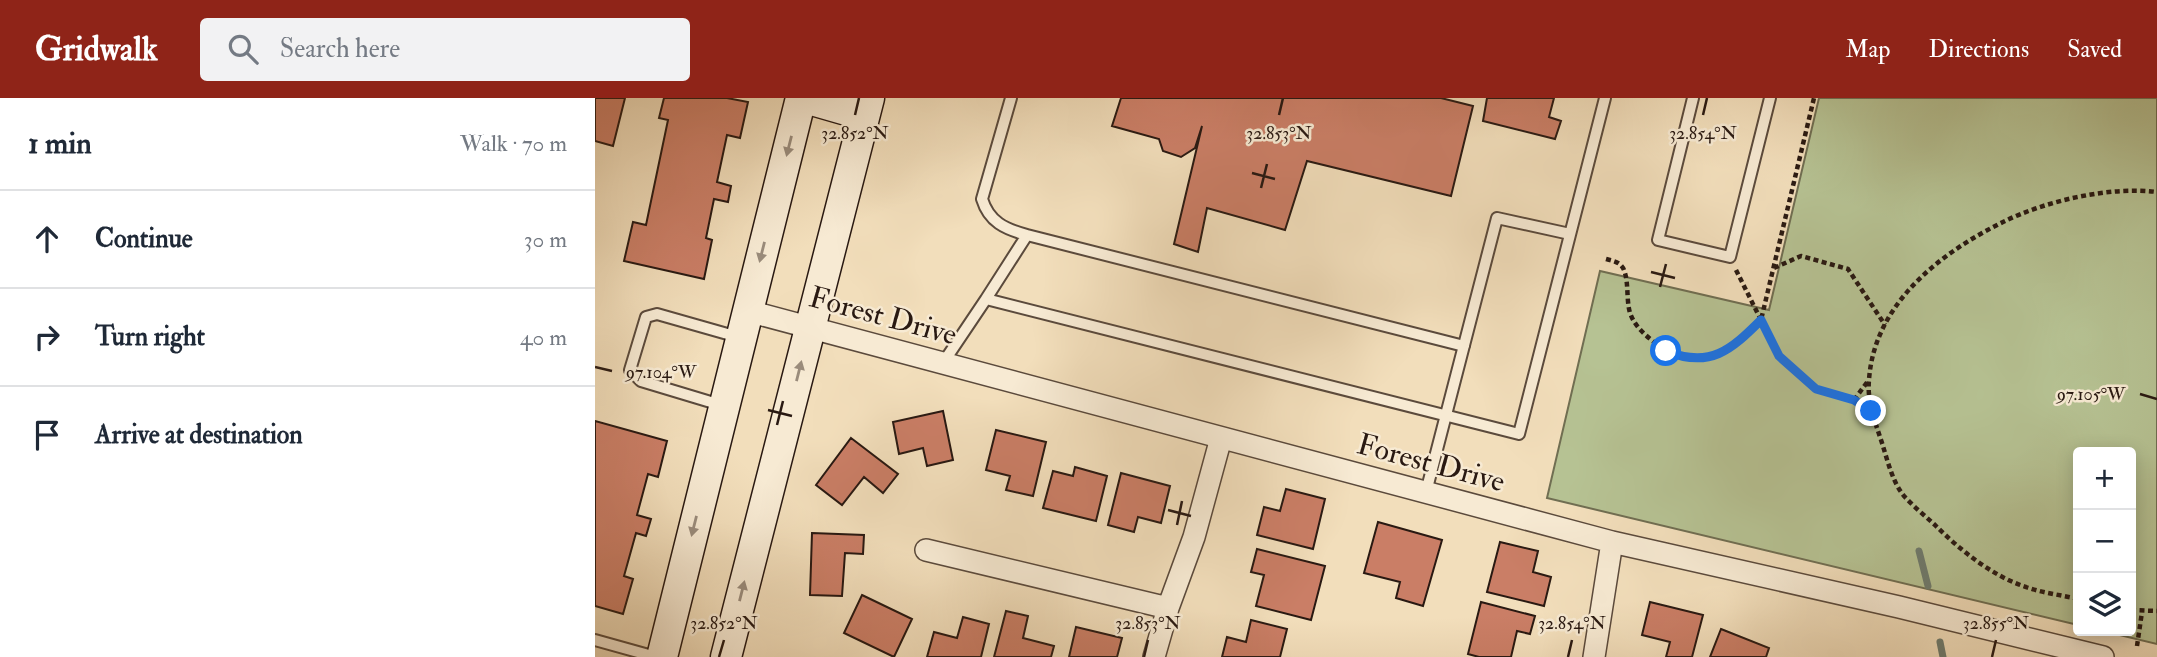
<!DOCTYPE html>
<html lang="en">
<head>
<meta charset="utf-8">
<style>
  body { margin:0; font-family:"IM FELL Double Pica",serif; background:#f2f2f3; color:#1f2937 }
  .controls { position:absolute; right:21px; bottom:21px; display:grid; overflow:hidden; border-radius:7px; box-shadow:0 4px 18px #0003 }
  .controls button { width:63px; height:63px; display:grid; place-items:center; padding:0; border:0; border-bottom:2px solid #e0e1e3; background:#fff; color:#1f2937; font:35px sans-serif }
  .stop { position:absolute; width:21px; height:21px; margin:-16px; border:5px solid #1a73e8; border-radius:50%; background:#fff }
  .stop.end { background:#1a73e8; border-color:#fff; box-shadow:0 2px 7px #0008 }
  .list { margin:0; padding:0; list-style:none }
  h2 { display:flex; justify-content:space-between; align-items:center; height:91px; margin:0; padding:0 28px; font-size:30px }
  h2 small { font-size:23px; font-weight:400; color:#747a83 }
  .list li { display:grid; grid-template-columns:46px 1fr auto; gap:21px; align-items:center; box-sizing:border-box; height:98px; padding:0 28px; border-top:2px solid #e0e1e3 }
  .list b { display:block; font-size:26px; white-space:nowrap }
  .list em { font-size:23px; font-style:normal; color:#747a83 }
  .icon { flex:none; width:38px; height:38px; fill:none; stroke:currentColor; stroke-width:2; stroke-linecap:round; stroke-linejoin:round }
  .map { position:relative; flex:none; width:1562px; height:559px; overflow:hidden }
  header { display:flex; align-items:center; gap:42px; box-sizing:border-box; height:98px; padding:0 35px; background:#8f2418; color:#fff }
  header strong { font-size:33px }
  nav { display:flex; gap:38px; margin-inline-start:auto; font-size:24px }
  .search { width:490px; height:63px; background:#f2f2f3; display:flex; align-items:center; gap:18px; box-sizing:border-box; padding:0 24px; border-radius:7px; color:#747a83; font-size:26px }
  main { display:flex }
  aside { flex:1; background:#fff }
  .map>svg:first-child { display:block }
  .green { fill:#b6c293; stroke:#706e52; stroke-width:2 }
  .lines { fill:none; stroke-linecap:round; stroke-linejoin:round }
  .stream { stroke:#6e7b6e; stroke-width:7 }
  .building { fill:#ca7e66; stroke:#291912; stroke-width:2 }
  .service-casing { stroke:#5b4a3c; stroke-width:14 }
  .minor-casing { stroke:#5b4a3c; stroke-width:24 }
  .secondary-casing { stroke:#291912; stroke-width:33 }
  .path { stroke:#291912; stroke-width:4.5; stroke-dasharray:5 3.5; stroke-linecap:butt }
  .service { stroke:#f7ead3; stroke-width:10 }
  .minor { stroke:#f7ead3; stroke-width:21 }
  .secondary { stroke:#f7ead3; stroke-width:30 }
  .oneway { fill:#9a8c7c }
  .route { stroke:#1a73e8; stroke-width:9 }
  .ticks { fill:none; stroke:#291912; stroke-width:2.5 }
  .labels { text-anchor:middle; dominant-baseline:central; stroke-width:5; stroke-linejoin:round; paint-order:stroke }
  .street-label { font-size:30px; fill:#291912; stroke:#f7ead3 }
  .ticks-label { font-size:18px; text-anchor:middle; fill:#291912; stroke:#f7ead3; stroke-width:5; stroke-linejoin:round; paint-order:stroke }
</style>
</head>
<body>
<header>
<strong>Gridwalk</strong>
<div class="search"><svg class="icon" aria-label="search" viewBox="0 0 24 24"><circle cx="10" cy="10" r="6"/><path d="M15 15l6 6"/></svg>Search here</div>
<nav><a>Map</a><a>Directions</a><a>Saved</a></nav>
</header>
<main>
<aside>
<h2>1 min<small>Walk · 70 m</small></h2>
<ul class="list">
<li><svg class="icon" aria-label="ahead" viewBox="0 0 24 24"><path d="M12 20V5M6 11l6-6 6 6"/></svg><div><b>Continue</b></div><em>30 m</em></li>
<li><svg class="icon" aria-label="right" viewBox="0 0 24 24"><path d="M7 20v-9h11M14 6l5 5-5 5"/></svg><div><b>Turn right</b></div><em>40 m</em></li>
<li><svg class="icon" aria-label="arrive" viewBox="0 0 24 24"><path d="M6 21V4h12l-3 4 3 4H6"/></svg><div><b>Arrive at destination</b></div></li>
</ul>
</aside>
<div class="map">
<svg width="1562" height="559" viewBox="0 0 1562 559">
  <rect width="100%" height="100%" fill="#f2debb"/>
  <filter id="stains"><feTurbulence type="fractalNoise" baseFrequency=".00286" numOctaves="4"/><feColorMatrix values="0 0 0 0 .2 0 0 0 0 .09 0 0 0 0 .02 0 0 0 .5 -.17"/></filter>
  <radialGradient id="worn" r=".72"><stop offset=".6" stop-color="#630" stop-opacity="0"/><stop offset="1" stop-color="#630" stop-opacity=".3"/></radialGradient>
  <path class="green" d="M1224 0H1562V546L1508 533H1536V354H1483V527L952 400 1005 173 1174 212Z"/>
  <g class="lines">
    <path class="stream" d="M1324 453 1333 488
      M1345 544 1348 559"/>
  </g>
  <path class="building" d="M0 0H30L18 48 0 43Z
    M69 0H132L153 4 145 40 132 37 122 84 136 88 133 104 119 101 111 140 117 142 109 181 29 163 38 124 51 127 73 22 64 20Z
    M526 0H846L878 8 856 98 712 63 690 132 612 110 603 154 579 146 607 28 600 50 586 59 568 53 564 41 517 28Z
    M892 0H959L954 19 966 23 960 41 888 23Z
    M348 313 358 362 332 368 328 350 304 356 298 324Z
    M0 323 72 343 63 379 53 376 42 417 56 421 51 438 41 435 29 478 38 481 28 516 0 508Z
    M401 332 451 344 438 398 411 392 415 378 391 372Z
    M256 340 303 376 288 395 269 379 247 407 221 387Z
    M480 369 512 378 501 423 448 410 458 373 478 378Z
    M526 375 575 388 566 425 543 419 539 434 513 427Z
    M691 391 730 401 718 451 662 437 669 409 685 413Z
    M783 424 847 442 828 508 801 500 805 484 769 475Z
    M217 435 269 437 268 456 250 455 247 498 215 497Z
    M905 444 943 453 938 474 956 479 949 508 892 494Z
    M662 451 730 468 716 522 661 508 669 477 656 474Z
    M267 497 317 521 299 559 249 535Z
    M886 504 940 518 935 536 922 533 916 559H884L873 556Z
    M1055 504 1108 517 1097 559H1071L1075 544 1047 537Z
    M411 513 433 518 428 540 459 548 456 559H399Z
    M368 519 394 526 386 559H332L339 534 362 540Z
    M656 522 692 531 685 559H627L632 539 651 544Z
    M481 529 527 540 522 559H474Z
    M1126 531 1174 550 1171 559H1115Z"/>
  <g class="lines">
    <g class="service-casing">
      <path id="service" d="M416 0 387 101C394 124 410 131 432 137L391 201 924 336 1010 0
        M1098 0 1063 142 1135 159 1175 0
        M432 137 869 248
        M348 265 391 201
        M129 308 46 283 35 272 51 219 62 216 143 239
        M831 394 902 120 975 136
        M0 542 61 559"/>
    </g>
    <g class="minor-casing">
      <path id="minor" d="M153 213 1017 444 1304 509 1508 559
        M331 452 573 510
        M559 559 573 510 599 439 626 340
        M999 559 1017 444"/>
    </g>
    <g class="secondary-casing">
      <path id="secondary" d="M210 0 269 17
        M67 559 206 0
        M131 559 274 0"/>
    </g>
    <path class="path" d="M1011 161C1018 163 1026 164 1029 172 1034 185 1031 201 1035 215 1040 229 1051 238 1063 247 1104 278 1136 252 1166 222L1219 0
      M1179 170 1206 158 1253 171 1290 227
      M1141 172 1184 258 1221 291 1259 302 1276 313
      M1259 302 1273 283
      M1483 501C1466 497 1448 495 1431 489 1397 478 1365 452 1340 427 1330 418 1318 408 1309 398 1296 382 1292 359 1285 339 1279 321 1272 302 1274 282 1279 206 1345 155 1408 124 1450 103 1515 88 1562 94
      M1536 512 1562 513
      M1542 548 1547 514"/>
    <use href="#service" class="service"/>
    <use href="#minor" class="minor"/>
    <use href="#secondary" class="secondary"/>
  </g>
  <defs><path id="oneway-solid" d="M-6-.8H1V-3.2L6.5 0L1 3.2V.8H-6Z" transform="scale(1.75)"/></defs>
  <g class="oneway">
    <use href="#oneway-solid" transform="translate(194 48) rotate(104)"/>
    <use href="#oneway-solid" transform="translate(167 154) rotate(104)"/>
    <use href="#oneway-solid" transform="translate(204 273) rotate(-76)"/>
    <use href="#oneway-solid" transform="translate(99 428) rotate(104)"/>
    <use href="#oneway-solid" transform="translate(147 493) rotate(-76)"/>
  </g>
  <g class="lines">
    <path class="route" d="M1071 253C1115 271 1136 252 1166 222L1184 258 1221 291 1259 302 1276 313"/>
  </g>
  <path class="ticks" d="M260 17 264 0M684 17 688 0M1108 17 1112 0M657 75 680 81M666 90 672 66M1056 174 1080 180M1065 189 1071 166M0 269 17 273M1545 296 1562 301M173 312 197 318M182 327 188 303M573 412 596 418M582 427 587 403M124 559 129 542M549 559 553 542M973 559 977 542M1397 559 1401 542"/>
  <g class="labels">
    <g class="street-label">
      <text transform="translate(288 218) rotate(15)">Forest Drive</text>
      <text transform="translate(836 365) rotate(15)">Forest Drive</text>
    </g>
  </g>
  <g class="ticks-label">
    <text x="260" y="41">32.852°N</text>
    <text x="684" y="41">32.853°N</text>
    <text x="1108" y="41">32.854°N</text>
    <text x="66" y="280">97.104°W</text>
    <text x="1496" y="302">97.105°W</text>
    <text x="129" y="531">32.852°N</text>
    <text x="553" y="531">32.853°N</text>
    <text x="977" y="531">32.854°N</text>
    <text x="1401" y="531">32.855°N</text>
  </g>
  <rect width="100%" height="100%" filter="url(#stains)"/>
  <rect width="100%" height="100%" fill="url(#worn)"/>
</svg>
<div class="controls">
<button>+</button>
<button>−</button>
<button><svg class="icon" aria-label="layers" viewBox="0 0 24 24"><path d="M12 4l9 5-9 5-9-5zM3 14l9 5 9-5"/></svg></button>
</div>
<div class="stop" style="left:1071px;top:253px"></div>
<div class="stop end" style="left:1276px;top:313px"></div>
</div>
</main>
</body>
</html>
